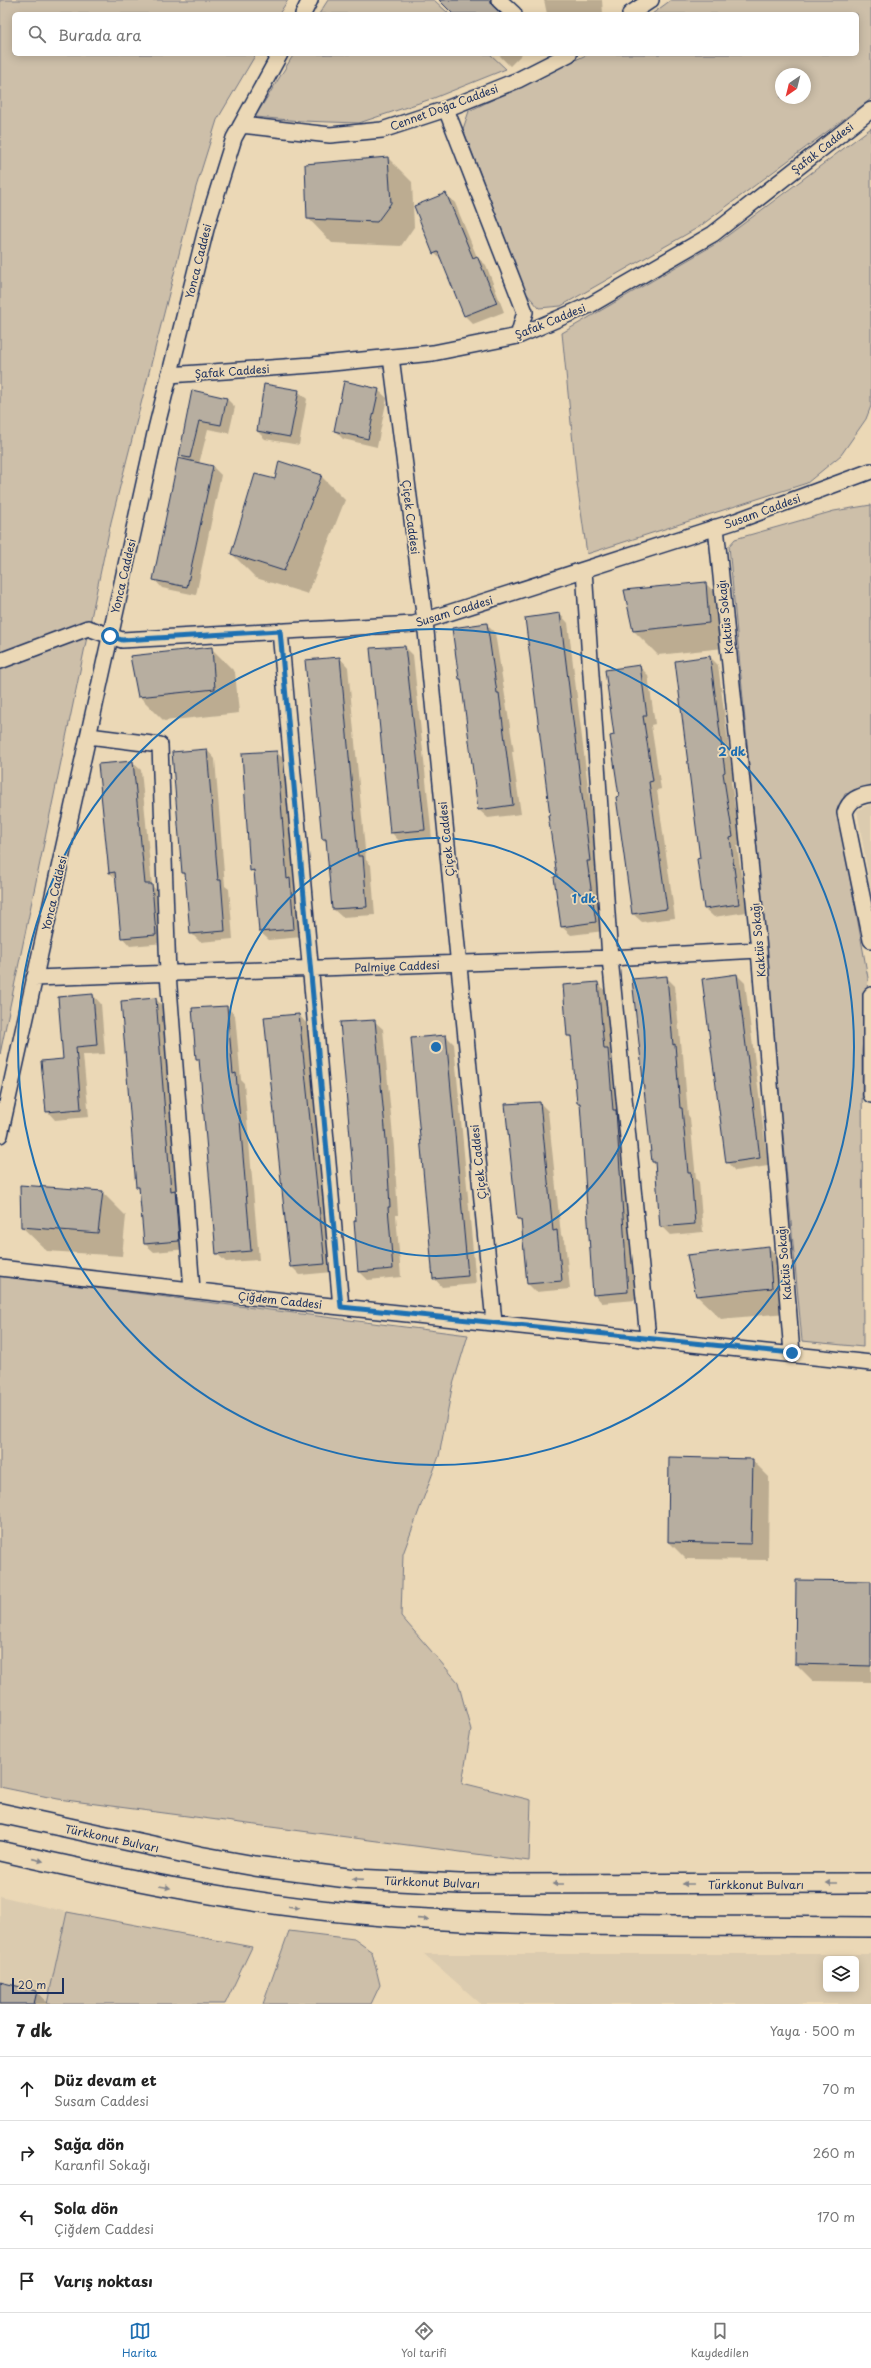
<!DOCTYPE html>
<html lang="tr">
<head>
<meta charset="utf-8">
<style>
  body { margin:0; font-family:"Playpen Sans",sans-serif; background:#f2f2f2; color:#222 }
  .controls { position:absolute; right:12px; bottom:12px; display:grid; overflow:hidden; border-radius:6px; box-shadow:0 2px 10px #0003 }
  .controls button { width:36px; height:36px; display:grid; place-items:center; padding:0; border:0; border-bottom:1px solid #e0e0e0; background:#fff; color:#222; font:20px sans-serif }
  .compass { position:absolute; left:775px; top:68px; width:36px; height:36px; border-radius:50%; background:#fff; box-shadow:0 2px 10px #0003; rotate:215deg }
  .scale { position:absolute; left:12px; bottom:10px; width:52px; box-sizing:border-box; padding-left:4px; border:2px solid #1b2f5e; border-top:0; font-size:11px; line-height:14px; white-space:nowrap; color:#1b2f5e; -webkit-text-stroke:3px #ebd8b6; paint-order:stroke }
  .stop { position:absolute; width:12px; height:12px; margin:-9px; border:3px solid #1f6fb2; border-radius:50%; background:#fff }
  .stop.end { background:#1f6fb2; border-color:#fff; box-shadow:0 1px 4px #0008 }
  .list { margin:0; padding:0; list-style:none }
  h2 { display:flex; justify-content:space-between; align-items:center; height:52px; margin:0; padding:0 16px; font-size:17px }
  h2 small { font-size:13px; font-weight:400; color:#767676 }
  .list li { display:grid; grid-template-columns:26px 1fr auto; gap:12px; align-items:center; box-sizing:border-box; height:64px; padding:0 16px; border-top:1px solid #e0e0e0 }
  .list b { display:block; font-size:15px; white-space:nowrap }
  .list p { margin:0; font-size:13px; white-space:nowrap; color:#767676 }
  .list em { font-size:13px; font-style:normal; color:#767676 }
  .icon { flex:none; width:22px; height:22px; fill:none; stroke:currentColor; stroke-width:2; stroke-linecap:round; stroke-linejoin:round }
  .map { position:relative; flex:none; width:871px; height:2004px; overflow:hidden }
  .search { position:absolute; background:#fff; box-shadow:0 2px 10px #0003; left:12px; right:12px; top:12px; height:44px; display:flex; align-items:center; gap:10px; box-sizing:border-box; padding:0 14px; border-radius:6px; color:#767676; font-size:15px }
  .sheet { height:308px; background:#fff }
  nav { display:flex; justify-content:space-around; align-items:center; box-sizing:border-box; height:56px; border-top:1px solid #e0e0e0; background:#fff; font-size:11px; color:#767676 }
  nav a { display:grid; justify-items:center; gap:2px }
  nav .on { color:#1f6fb2 }
  .map>svg:first-child { display:block }
  .built { fill:#dbcbaf; fill-rule:evenodd }
  .green { fill:#cdbfa9; stroke:#747784; fill-rule:evenodd }
  .shadow { fill:#0003 }
  .building { fill:#b7aea0; stroke:#1b2f5e }
  .lines { fill:none; stroke-linecap:round; stroke-linejoin:round }
  .minor-casing { stroke:#1b2f5e; stroke-width:18 }
  .tertiary-casing { stroke:#1b2f5e; stroke-width:22 }
  .minor { stroke:#ebd8b6; stroke-width:15 }
  .tertiary { stroke:#ebd8b6; stroke-width:19 }
  .oneway { fill:#83848a }
  .route { stroke:#1f6fb2; stroke-width:5 }
  .ring { fill:none; stroke:#1f6fb2; stroke-width:2 }
  .labels { text-anchor:middle; dominant-baseline:central; stroke-width:3.5; stroke-linejoin:round; paint-order:stroke }
  .street-label { font-size:11px; fill:#1b2f5e; stroke:#ebd8b6 }
  .centre { fill:#1f6fb2; stroke:#ebd8b6; stroke-width:2 }
  .ring-label { font-size:12px; text-anchor:middle; font-weight:bold; fill:#1f6fb2; stroke:#ebd8b6; stroke-width:3.5; stroke-linejoin:round; paint-order:stroke }
</style>
</head>
<body>
<div class="map">
<svg width="871" height="2004" viewBox="0 0 871 2004">
  <rect width="100%" height="100%" fill="#ebd8b6"/>
  <filter id="ink" filterUnits="userSpaceOnUse"><feTurbulence type="fractalNoise" baseFrequency=".025" numOctaves="2"/><feDisplacementMap in="SourceGraphic" scale="8" xChannelSelector="R" yChannelSelector="G"/><feConvolveMatrix kernelMatrix="1 2 1 2 8 2 1 2 1" color-interpolation-filters="sRGB"/></filter>
  <g filter="url(#ink)">
    <path class="built" d="M871 804V891L857 810Z
      M0 1896 67 1912 47 2004H0Z
      M424 1954H871V2004H481ZM826 1959H856V1989H826Z"/>
    <path class="green" d="M0 0H288L279 14H14V54H256L217 120 196 187 111 522 0 1054Z
      M328 0H434L449 14H319Z
      M671 0H871V99L699 227 561 306 539 308 526 293 463 129 469 111 588 54H857V14H652ZM781 74H805V98H781Z
      M294 54H490L506 69 434 98 359 123 301 121 255 117Z
      M871 128V406L866 419 841 455 807 483 587 554 577 483 562 333 719 242Z
      M871 505V789L845 794 838 811 868 978 862 1051 863 1347 802 1341 729 546 735 539 834 511Z
      M0 1276 468 1335 452 1388 439 1456 403 1554 401 1616 458 1682 471 1730 462 1783 531 1800 529 1861 58 1799 0 1787Z
      M67 1912 252 1947 225 2004H47Z
      M289 1931 354 1939 372 1952 380 1985 371 2004H263Z"/>
    <path class="shadow" d="M544 0H602L603 14H547Z
      M498 54H522L510 66Z
      M388 158 412 182 414 227 401 246 332 243 308 218Z
      M446 194 455 203 477 257 486 265 504 312 473 324 465 316 443 261 434 253Z
      M265 385 298 391 307 399 299 445 265 439 257 431Z
      M378 390 387 398 377 447 343 439 335 431Z
      M193 392 226 398 235 407 229 433 208 429 199 464 212 466 221 475 196 595 162 588 154 579 186 461 180 455Z
      M321 476 345 500 308 594 256 578 232 554 275 480Z
      M705 583 730 607 733 647 658 655 634 631Z
      M560 614 568 623 598 869H595L604 931 571 935 562 927 555 877H558L551 816Z
      M486 624 495 633 514 752H512L521 814 488 818 479 810 462 681 460 678Z
      M405 647 413 655 432 838 399 841 391 832 378 702 376 699Z
      M211 648 235 672 239 713 164 721 139 696Z
      M710 657 718 665 733 780 731 781 741 846H737L747 912 714 917 705 909 702 859Z
      M340 658 348 667 366 860 371 865 375 915 342 917 333 909 328 844 323 839Z
      M639 666 648 675 655 724 651 725 661 789 657 790 675 918 642 922 633 914 617 798 620 797 616 736Z
      M207 750 215 759 225 886 229 889 233 939 200 942 191 933 186 876 183 873Z
      M276 752 285 760 294 884 298 888 302 937 269 940 260 932 255 874 251 870Z
      M132 762 141 770 152 886 160 893 164 943 130 946 122 937 117 880 110 873Z
      M737 975 745 983 768 1166 735 1171 727 1162Z
      M667 978 675 986 681 1052 683 1054 688 1115 690 1118 696 1179 699 1182 703 1232 670 1235 661 1226 656 1165 653 1162Z
      M598 983 606 992 612 1054 616 1058 624 1120 636 1300 602 1303 594 1294 581 1106 578 1102 573 1040 568 1035Z
      M93 995 101 1004 105 1054 83 1055 89 1117 55 1120 47 1111 64 1060Z
      M156 999 164 1008 187 1249 154 1252 145 1244 141 1191 137 1187Z
      M227 1007 235 1015 241 1080 244 1083 259 1260 226 1262 217 1254 200 1062 197 1059Z
      M299 1015 307 1024 333 1272 300 1275 291 1266Z
      M374 1021 383 1029 394 1148 398 1215H396L401 1277 368 1280 359 1271 357 1222Z
      M446 1036 454 1044 476 1284 442 1287 434 1278Z
      M540 1103 548 1111 561 1235 565 1240 570 1289 536 1292 528 1284 522 1224 518 1219Z
      M102 1192 126 1216 122 1256 47 1251 22 1227Z
      M768 1247 792 1271 796 1312 721 1319 696 1295Z
      M752 1460 769 1477 768 1560 686 1559 669 1542Z
      M797 1581 871 1582V1682L813 1681 796 1664Z
      M0 1983 37 1992 49 2004H0Z"/>
    <path class="building" d="M439 0H490L493 6 501 14H453Z
      M388 157 391 203 377 222 307 219 305 164Z
      M446 193 473 258 477 256 497 303 464 316 438 252 433 254 414 206Z
      M344 381 379 389 368 439 334 431Z
      M264 384 299 390 290 437 257 431Z
      M192 390 227 398 221 425 199 421 190 458 179 456Z
      M178 458 213 466 187 587 153 580Z
      M279 461 322 475 284 571 231 554 255 474 275 479Z
      M706 582 709 623 633 631 624 590Z
      M560 613 590 861H587L596 922 561 927 554 877 557 876 548 815H550L525 618Z
      M487 623 497 693H499L513 805 478 810 461 679H459L452 628Z
      M405 646 425 830 390 833 377 699H375L370 648Z
      M212 647 215 689 138 697 130 656Z
      M710 656 725 772 723 773 733 837 730 838 739 904 704 909 697 859 700 858 675 661Z
      M340 657 358 856H363L367 907 332 909 326 839H322L305 660Z
      M640 665 647 716H643L653 781 649 782 667 909 632 914 616 797 619 796 610 736 614 735 605 670Z
      M207 749 218 880H221L225 931 190 934 185 873H182L172 752Z
      M277 751 287 879 290 878 294 929 259 932 254 870 250 871 242 753Z
      M133 761 145 884H152L156 935 121 938 115 872 109 873 98 764Z
      M737 974 760 1158 726 1163 702 979Z
      M667 976 673 1045 675 1044 680 1108H682L688 1173H691L695 1224 660 1227 655 1162H652L632 979Z
      M598 982 604 1049H608L613 1110H616L628 1292 593 1295 580 1103H577L571 1036H567L563 985Z
      M93 994 97 1045 76 1047 81 1109 46 1112 41 1061 63 1059 58 997Z
      M156 998 171 1191 175 1190 179 1241 144 1244 139 1187H136L121 1001Z
      M227 1006 233 1074 236 1073 251 1251 216 1254 199 1059H196L192 1008Z
      M299 1014 325 1264 290 1267 264 1017Z
      M375 1020 386 1139 390 1207H388L393 1269 358 1272 354 1221H356L352 1159 340 1022Z
      M446 1035 468 1276 433 1279 411 1038Z
      M540 1102 553 1231 557 1230 562 1281 527 1284 521 1219H517L505 1104Z
      M20 1185 103 1191 98 1233 21 1227Z
      M769 1246 772 1288 696 1296 687 1255Z
      M669 1457 753 1459 751 1544 668 1542Z
      M796 1580 871 1581V1666L795 1664Z
      M0 1982 37 1991 34 2004H0Z"/>
    <g class="lines">
      <g class="minor-casing">
        <path id="minor" d="M499 0 514 14
          M303 14 310 0
          M630 14 651 0
          M446 109 525 312 518 336
          M241 125 330 135 382 130 446 109 518 80 569 54
          M391 357 425 621 494 1322
          M169 375 312 365 433 353 518 336 592 304 713 234 871 110
          M716 527 759 950 792 1353
          M584 570 610 958 648 1338
          M280 631 341 1307
          M0 661 88 628 122 640 414 624 736 521 871 471
          M89 736 160 745 168 974 192 1290
          M871 794C858 796 849 800 845 813L871 940
          M34 978 610 958 759 950
          M871 995V1095
          M0 1135 156 429 207 225 234 138 280 54
          M0 1268 303 1303 871 1363"/>
      </g>
      <g class="tertiary-casing">
        <path id="tertiary" d="M0 1813 199 1856 255 1866 355 1879 460 1884 871 1883
          M0 1851C119 1878 238 1903 360 1914 529 1929 702 1925 871 1927"/>
      </g>
      <use href="#minor" class="minor"/>
      <use href="#tertiary" class="tertiary"/>
    </g>
    <defs><path id="oneway-solid" d="M-6-.8H1V-3.2L6.5 0L1 3.2V.8H-6Z"/></defs>
    <g class="oneway">
      <use href="#oneway-solid" transform="translate(38 1860) rotate(13)"/>
      <use href="#oneway-solid" transform="translate(358 1879) rotate(-176)"/>
      <use href="#oneway-solid" transform="translate(832 1883) rotate(180)"/>
      <use href="#oneway-solid" transform="translate(558 1884) rotate(180)"/>
      <use href="#oneway-solid" transform="translate(688 1884) rotate(180)"/>
      <use href="#oneway-solid" transform="translate(165 1887) rotate(10)"/>
      <use href="#oneway-solid" transform="translate(294 1907) rotate(7)"/>
      <use href="#oneway-solid" transform="translate(423 1919) rotate(4)"/>
    </g>
  </g>
  <g class="lines" filter="url(#ink)">
    <path class="route" d="M110 636 122 640 280 631 341 1307 792 1353"/>
  </g>
  <g class="ring">
    <circle cx="436" cy="1047" r="209"/>
    <circle cx="436" cy="1047" r="418"/>
  </g>
  <g class="labels">
    <g class="street-label">
      <text transform="translate(444 107) rotate(-20)">Cennet Doğa Caddesi</text>
      <text transform="translate(822 148) rotate(-38)">Şafak Caddesi</text>
      <text transform="translate(198 261) rotate(-76)">Yonca Caddesi</text>
      <text transform="translate(550 321) rotate(-22)">Şafak Caddesi</text>
      <text transform="translate(232 371) rotate(-4)">Şafak Caddesi</text>
      <text transform="translate(762 511) rotate(-20)">Susam Caddesi</text>
      <text transform="translate(411 517) rotate(83)">Çiçek Caddesi</text>
      <text transform="translate(123 576) rotate(-77)">Yonca Caddesi</text>
      <text transform="translate(454 611) rotate(-17)">Susam Caddesi</text>
      <text transform="translate(725 617) rotate(-96)">Kaktüs Sokağı</text>
      <text transform="translate(446 839) rotate(-96)">Çiçek Caddesi</text>
      <text transform="translate(54 893) rotate(-77)">Yonca Caddesi</text>
      <text transform="translate(758 940) rotate(-95)">Kaktüs Sokağı</text>
      <text transform="translate(397 966) rotate(-2)">Palmiye Caddesi</text>
      <text transform="translate(478 1162) rotate(-96)">Çiçek Caddesi</text>
      <text transform="translate(784 1263) rotate(-95)">Kaktüs Sokağı</text>
      <text transform="translate(280 1300) rotate(6)">Çiğdem Caddesi</text>
      <text transform="translate(112 1838) rotate(12)">Türkkonut Bulvarı</text>
      <text transform="translate(432 1882) rotate(2)">Türkkonut Bulvarı</text>
      <text x="756" y="1884">Türkkonut Bulvarı</text>
    </g>
  </g>
  <circle cx="436" cy="1047" r="6" class="centre"/>
  <g class="ring-label">
    <text x="732" y="756">2 dk</text>
    <text x="584" y="903">1 dk</text>
  </g>
</svg>
<div class="controls">
<button><svg class="icon" aria-label="layers" viewBox="0 0 24 24"><path d="M12 4l9 5-9 5-9-5zM3 14l9 5 9-5"/></svg></button>
</div>
<svg class="compass" viewBox="-18 -18 36 36"><path d="M0-13l5 13h-10z" fill="#e53935"/><path d="M0 13l5-13h-10z" fill="#767676"/></svg>
<div class="scale">20 m</div>
<div class="stop" style="left:110px;top:636px"></div>
<div class="stop end" style="left:792px;top:1353px"></div>
<div class="search"><svg class="icon" aria-label="search" viewBox="0 0 24 24"><circle cx="10" cy="10" r="6"/><path d="M15 15l6 6"/></svg>Burada ara</div>
</div>
<section class="sheet">
<h2>7 dk<small>Yaya · 500 m</small></h2>
<ul class="list">
<li><svg class="icon" aria-label="ahead" viewBox="0 0 24 24"><path d="M12 20V5M6 11l6-6 6 6"/></svg><div><b>Düz devam et</b><p>Susam Caddesi</p></div><em>70 m</em></li>
<li><svg class="icon" aria-label="right" viewBox="0 0 24 24"><path d="M7 20v-9h11M14 6l5 5-5 5"/></svg><div><b>Sağa dön</b><p>Karanfil Sokağı</p></div><em>260 m</em></li>
<li><svg class="icon" aria-label="left" viewBox="0 0 24 24"><path d="M17 20v-9H6M10 6l-5 5 5 5"/></svg><div><b>Sola dön</b><p>Çiğdem Caddesi</p></div><em>170 m</em></li>
<li><svg class="icon" aria-label="arrive" viewBox="0 0 24 24"><path d="M6 21V4h12l-3 4 3 4H6"/></svg><div><b>Varış noktası</b></div></li>
</ul>
</section>
<nav>
<a class="on"><svg class="icon" aria-label="map" viewBox="0 0 24 24"><path d="M3 6l6-2 6 2 6-2v14l-6 2-6-2-6 2zM9 4v14M15 6v14"/></svg>Harita</a>
<a><svg class="icon" aria-label="directions" viewBox="0 0 24 24"><path d="M12 3l9 9-9 9-9-9zM9 14v-3h6M13 9l2 2-2 2"/></svg>Yol tarifi</a>
<a><svg class="icon" aria-label="saved" viewBox="0 0 24 24"><path d="M7 4h10v16l-5-4-5 4z"/></svg>Kaydedilen</a>
</nav>
</body>
</html>
